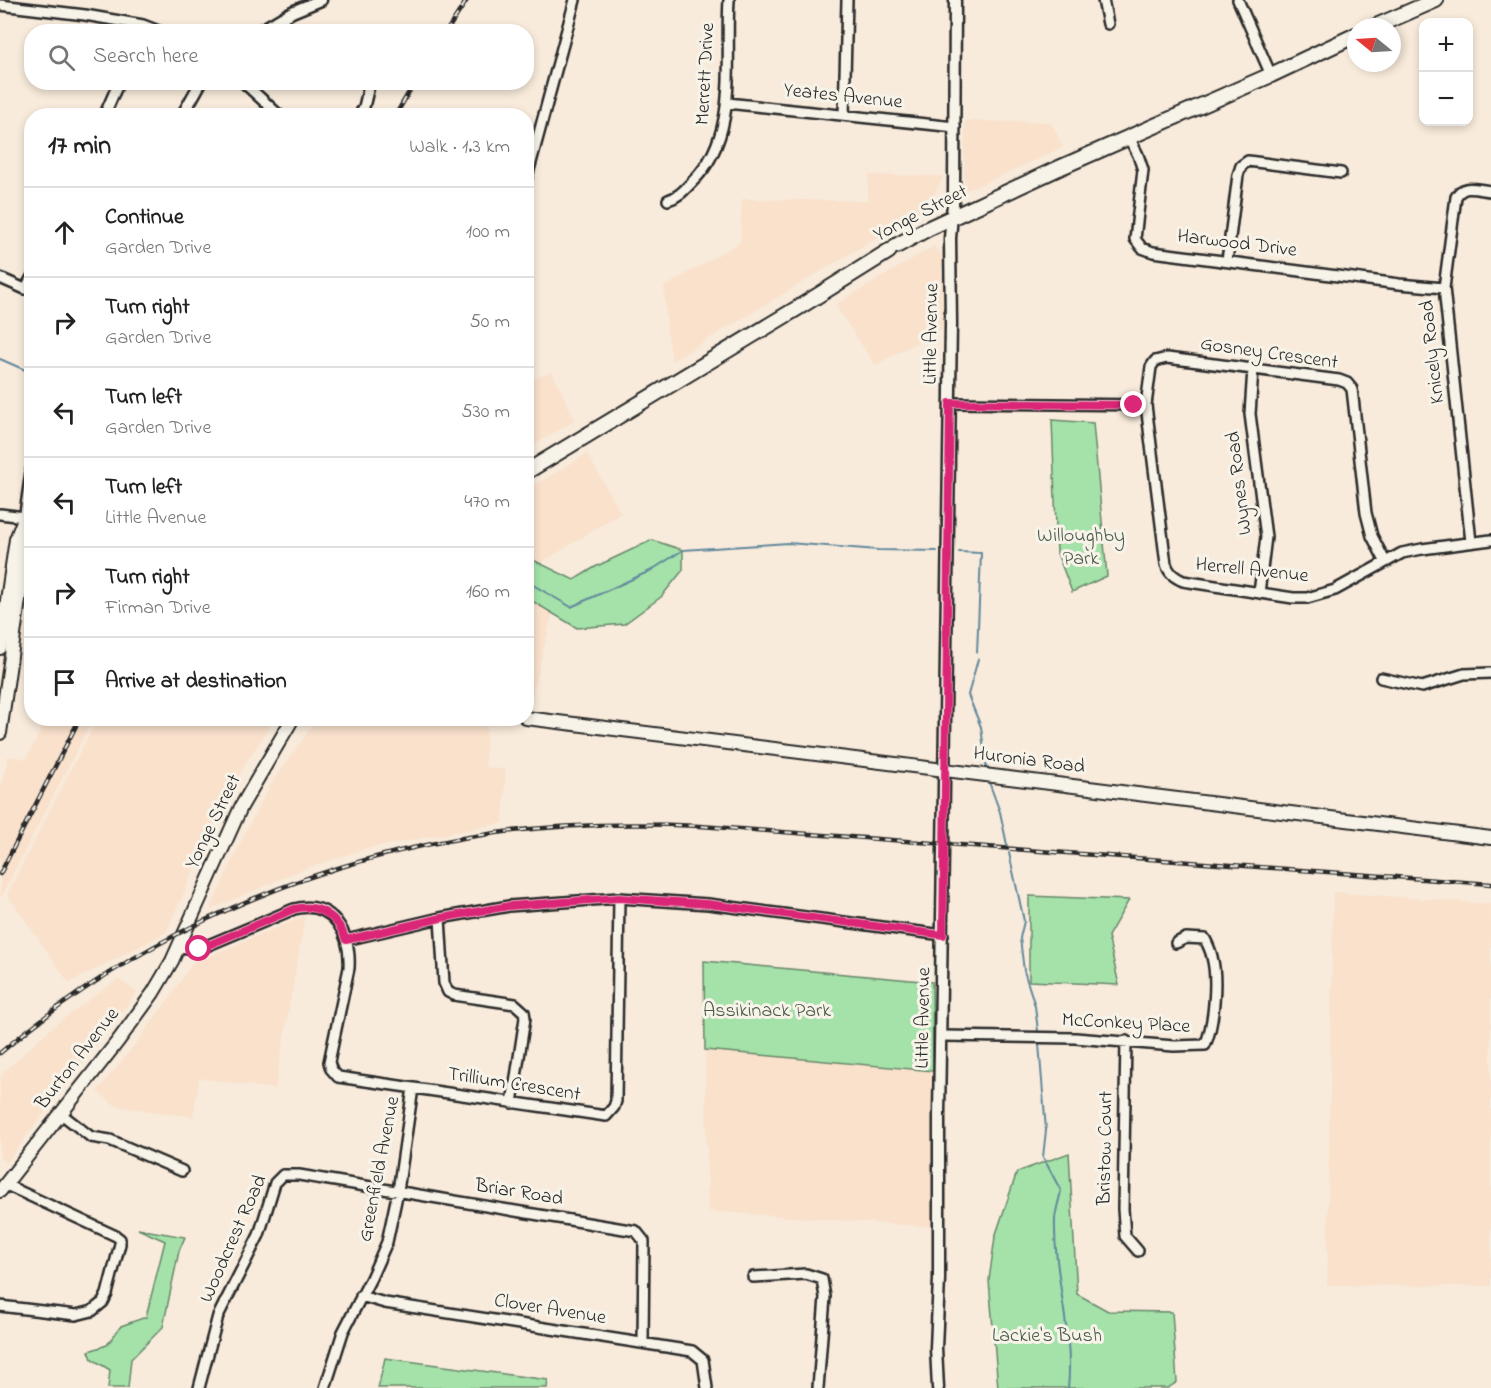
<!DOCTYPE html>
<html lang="en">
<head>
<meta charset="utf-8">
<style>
  body { margin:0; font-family:"Indie Flower",sans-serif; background:#f6f6f6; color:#222 }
  .controls { position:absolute; right:18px; top:18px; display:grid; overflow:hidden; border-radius:12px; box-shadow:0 3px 9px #0003 }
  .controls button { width:54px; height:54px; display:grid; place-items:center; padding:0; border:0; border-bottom:2px solid #e0e0e0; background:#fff; color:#222; font:30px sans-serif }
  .compass { position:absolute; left:1347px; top:18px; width:54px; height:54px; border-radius:50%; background:#fff; box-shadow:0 3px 9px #0003; rotate:288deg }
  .stop { position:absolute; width:18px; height:18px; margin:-14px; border:4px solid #db2777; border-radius:50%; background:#fff }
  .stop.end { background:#db2777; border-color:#fff; box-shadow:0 2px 6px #0008 }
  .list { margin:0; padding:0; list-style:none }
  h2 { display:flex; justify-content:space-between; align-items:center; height:78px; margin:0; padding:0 24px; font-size:26px }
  h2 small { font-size:20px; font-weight:400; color:#767676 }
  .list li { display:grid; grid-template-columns:39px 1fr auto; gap:18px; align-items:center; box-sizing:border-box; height:90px; padding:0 24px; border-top:2px solid #e0e0e0 }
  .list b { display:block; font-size:22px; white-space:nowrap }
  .list p { margin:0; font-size:20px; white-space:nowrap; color:#767676 }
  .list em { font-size:20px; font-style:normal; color:#767676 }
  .icon { flex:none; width:33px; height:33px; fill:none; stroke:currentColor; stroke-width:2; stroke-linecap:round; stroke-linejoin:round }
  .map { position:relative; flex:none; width:1491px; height:1388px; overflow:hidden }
  .search { position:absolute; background:#fff; box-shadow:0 3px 9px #0003; left:24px; top:24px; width:510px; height:66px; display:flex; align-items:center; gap:15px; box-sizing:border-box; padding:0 21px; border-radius:24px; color:#767676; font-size:22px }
  .panel { position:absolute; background:#fff; box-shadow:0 3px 9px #0003; left:24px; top:108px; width:510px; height:618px; border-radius:24px }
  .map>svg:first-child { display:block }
  .built { fill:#f9e1cc }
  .green { fill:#a4e2a9; stroke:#68866a; stroke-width:1.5 }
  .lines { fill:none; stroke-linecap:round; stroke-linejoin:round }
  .stream { stroke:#62889c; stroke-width:2 }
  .minor-casing { stroke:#2b2b2b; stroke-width:14 }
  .tertiary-casing { stroke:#2b2b2b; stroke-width:15 }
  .secondary-casing { stroke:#2b2b2b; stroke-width:16 }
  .primary-casing { stroke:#2b2b2b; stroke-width:18 }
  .minor { stroke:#f7f3e8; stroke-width:9 }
  .tertiary { stroke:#f7f3e8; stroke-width:10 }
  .secondary { stroke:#f7f3e8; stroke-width:12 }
  .primary { stroke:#f7f3e8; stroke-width:14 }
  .rail-casing { stroke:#2b2b2b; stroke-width:4.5 }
  .rail { stroke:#f7f3e8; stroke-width:2; stroke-dasharray:7; stroke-linecap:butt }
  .route { stroke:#db2777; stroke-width:8 }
  .labels { text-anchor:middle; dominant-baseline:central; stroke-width:6; stroke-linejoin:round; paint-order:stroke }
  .street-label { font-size:20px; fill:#2b2b2b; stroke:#f7f3e8 }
  .park-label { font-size:20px; fill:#49594a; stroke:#f7f3e8 }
</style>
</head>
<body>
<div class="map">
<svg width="1491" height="1388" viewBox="0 0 1491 1388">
  <rect width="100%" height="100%" fill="#f8ebdb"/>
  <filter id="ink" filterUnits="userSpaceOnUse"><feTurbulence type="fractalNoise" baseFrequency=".0167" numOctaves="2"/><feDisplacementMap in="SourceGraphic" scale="12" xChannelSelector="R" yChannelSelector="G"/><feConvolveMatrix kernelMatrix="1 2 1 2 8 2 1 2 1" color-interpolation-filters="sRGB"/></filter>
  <g filter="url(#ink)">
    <path class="built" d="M965 121 1051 122 1063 147 999 177 964 191Z
      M869 175 943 176 942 180 926 208 672 361 667 331 664 287 740 242 742 199 867 201Z
      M934 246 942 255V329L875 365 835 305Z
      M552 372 575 420 527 449V381Z
      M587 454 621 513 541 563 527 557 526 490Z
      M31 586V667L19 665Z
      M526 598 552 614 529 710 526 709Z
      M466 718 487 721 485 767 506 770 503 823 365 849 299 871 210 910 246 831 270 786 317 719Z
      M47 719H93L0 899V791L8 756 26 759Z
      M97 719H275L247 761 220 811 166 933 69 983 7 894Z
      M1333 892 1491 904V1286L1327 1285Z
      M305 916 275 1089 199 1078 193 1117 116 1106 97 1091 138 1041 170 997 192 963Z
      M118 979 137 992 6 1163 0 1158V1080L3 1073 52 1027Z
      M705 1050 933 1071 932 1227 708 1211Z"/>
    <path class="green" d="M1052 420 1093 423 1107 576 1072 592 1057 553Z
      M652 540 683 550V570L661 597 624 624 577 628 527 598V557L574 580 595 567Z
      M1029 896 1129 900 1108 936 1119 985 1029 981Z
      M704 961 932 982 933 1071 705 1050Z
      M1069 1153 1077 1294 1108 1311 1172 1312 1177 1382 1168 1388H998L989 1280 995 1237 1017 1172Z
      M138 1229 185 1237 179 1251 163 1327 131 1359 128 1388H108L110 1370 92 1359 89 1351 107 1345 121 1326 146 1317 165 1241Z
      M385 1358 548 1380 547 1388H378Z"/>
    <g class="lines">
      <path class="stream" d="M0 359 32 373
        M959 552 981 553 977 653
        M526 581 571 607 650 571 683 550 788 543 878 550 937 551
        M978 659 968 695 981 727 987 772
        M989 782 1000 812 1007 845
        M1009 853 1024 921 1020 938 1024 971 1035 1006 1038 1031
        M1039 1044 1046 1130 1043 1157 1061 1191C1059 1200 1056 1210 1055 1218 1053 1275 1074 1332 1068 1388"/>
      <g class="minor-casing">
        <path id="minor" d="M1103 0 1108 24
          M1238 0 1271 75
          M0 5 85 15 143 25 161 32
          M243 82 280 116
          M727 103 955 127
          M844 115 847 0
          M104 116 119 82
          M359 116 364 107 370 82
          M1129 137 1138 155 1143 170 1135 239 1142 248 1153 252 1399 284 1444 288
          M526 181 575 0
          M668 200C679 197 685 189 693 181 740 135 725 60 729 0
          M1227 261 1238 175 1241 166 1248 161 1341 173
          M0 278 25 289 32 277
          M1253 369 1250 414 1266 537 1259 593
          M950 403 1146 405
          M0 514 25 517
          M1471 542 1444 288 1456 197C1463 183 1478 190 1491 191
          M1385 561 1372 536 1366 513 1352 389 1347 383 1339 380 1167 358 1155 361 1151 367 1146 405 1166 564C1169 573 1174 577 1183 581L1293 598H1307L1335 590 1402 553 1422 549 1491 540
          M1381 678 1422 687 1464 674 1491 673
          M440 918 444 983 448 992 454 995 515 1004 524 1012 525 1018 512 1103
          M346 940 440 918 509 906 619 898 708 904 943 935
          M178 947 199 949 294 909C333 899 351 934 349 968L329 1062 331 1069 338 1077 606 1116 614 1107 616 1101 619 898
          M942 1036 1075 1038 1174 1046 1205 1045C1214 1026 1218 978 1212 957 1211 951 1208 945 1205 939L1186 938 1176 943
          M1126 1041 1123 1209 1125 1236 1138 1251
          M60 1113 91 1137 110 1140 182 1171
          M753 1277 806 1274 822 1279 825 1297 818 1388
          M361 1296 385 1303 692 1351 703 1360 707 1388
          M0 1306 76 1315 92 1311 103 1302 107 1294 120 1244V1239L116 1236 4 1184
          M199 1388 218 1316 259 1235 275 1183 283 1175H299L636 1231 644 1241 643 1343
          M325 1388 343 1332 371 1278 387 1242 398 1191 413 1088"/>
      </g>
      <g class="tertiary-casing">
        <path id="tertiary" d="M258 32 292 12 321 0
          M182 116 201 82
          M25 517 32 468
          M938 1388 936 1348 939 1279V1115L951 324 950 238 954 192 955 0"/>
      </g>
      <g class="secondary-casing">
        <path id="secondary" d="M0 648 16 539 22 524
          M526 718 1491 838
          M0 733 25 558V517
          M0 1191 118 1041 153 993 172 961 241 807 293 718"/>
      </g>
      <g class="primary-casing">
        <path id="primary" d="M1374 27 1436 0
          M896 246 927 229 1059 168 1271 75 1356 35
          M526 472 801 306 889 251"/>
      </g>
      <use href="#minor" class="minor"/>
      <use href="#tertiary" class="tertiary"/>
      <use href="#secondary" class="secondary"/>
      <use href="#primary" class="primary"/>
      <g class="rail-casing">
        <path id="rail" d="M446 32 467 0
          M395 116 415 82
          M0 874 80 718
          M0 1053C138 935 316 857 496 833 564 824 632 823 700 826L1491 884"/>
      </g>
      <use href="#rail" class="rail"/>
    </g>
  </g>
  <g class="lines" filter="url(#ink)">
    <path class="route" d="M199 949 294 909C319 903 338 916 346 940L441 918 509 906 619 898 708 904 943 935 950 403 1134 405"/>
  </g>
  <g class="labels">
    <g class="street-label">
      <text transform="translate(706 74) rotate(-87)">Merrett Drive</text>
      <text transform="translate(843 97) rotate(6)">Yeates Avenue</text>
      <text transform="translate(921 214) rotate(-27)">Yonge Street</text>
      <text transform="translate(1237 244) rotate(7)">Harwood Drive</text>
      <text transform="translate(932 334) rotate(-89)">Little Avenue</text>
      <text transform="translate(1433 352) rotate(-96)">Knicely Road</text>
      <text transform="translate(1269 354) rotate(8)">Gosney Crescent</text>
      <text transform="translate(1240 483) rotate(-97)">Wynes Road</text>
      <text transform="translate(1252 571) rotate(6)">Herrell Avenue</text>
      <text transform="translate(1029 761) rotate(7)">Huronia Road</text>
      <text transform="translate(214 822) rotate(-64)">Yonge Street</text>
      <text transform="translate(924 1018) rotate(-89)">Little Avenue</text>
      <text transform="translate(1126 1024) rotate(3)">McConkey Place</text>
      <text transform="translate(78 1059) rotate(-52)">Burton Avenue</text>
      <text transform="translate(514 1085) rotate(9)">Trillium Crescent</text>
      <text transform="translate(1106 1148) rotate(-89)">Bristow Court</text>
      <text transform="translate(380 1169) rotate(-79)">Greenfield Avenue</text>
      <text transform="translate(519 1193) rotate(9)">Briar Road</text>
      <text transform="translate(234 1239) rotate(-66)">Woodcrest Road</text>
      <text transform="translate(550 1310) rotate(9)">Clover Avenue</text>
    </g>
    <g class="park-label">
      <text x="1081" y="536">Willoughby<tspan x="1081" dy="23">Park</tspan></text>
      <text x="767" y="1011">Assikinack Park</text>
      <text x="1047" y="1336">Lackie's Bush</text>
    </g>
  </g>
</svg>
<div class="controls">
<button>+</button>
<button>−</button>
</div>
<svg class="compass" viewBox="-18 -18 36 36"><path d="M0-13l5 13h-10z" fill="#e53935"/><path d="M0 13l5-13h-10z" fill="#767676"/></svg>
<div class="stop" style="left:199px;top:949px"></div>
<div class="stop end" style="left:1134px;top:405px"></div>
<div class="search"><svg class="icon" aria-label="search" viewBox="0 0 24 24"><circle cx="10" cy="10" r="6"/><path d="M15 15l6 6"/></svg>Search here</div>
<section class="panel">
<h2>17 min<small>Walk · 1.3 km</small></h2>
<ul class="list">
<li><svg class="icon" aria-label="ahead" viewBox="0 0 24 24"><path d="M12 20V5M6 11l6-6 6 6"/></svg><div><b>Continue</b><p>Garden Drive</p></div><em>100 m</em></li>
<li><svg class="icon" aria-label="right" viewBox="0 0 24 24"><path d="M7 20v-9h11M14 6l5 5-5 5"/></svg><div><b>Turn right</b><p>Garden Drive</p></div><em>50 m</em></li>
<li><svg class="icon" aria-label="left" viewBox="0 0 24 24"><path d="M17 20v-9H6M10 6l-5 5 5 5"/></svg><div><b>Turn left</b><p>Garden Drive</p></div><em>530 m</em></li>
<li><svg class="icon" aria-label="left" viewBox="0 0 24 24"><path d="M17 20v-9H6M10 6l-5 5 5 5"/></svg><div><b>Turn left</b><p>Little Avenue</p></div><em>470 m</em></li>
<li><svg class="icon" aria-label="right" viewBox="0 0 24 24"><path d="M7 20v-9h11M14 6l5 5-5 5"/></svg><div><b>Turn right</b><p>Firman Drive</p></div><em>160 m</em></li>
<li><svg class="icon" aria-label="arrive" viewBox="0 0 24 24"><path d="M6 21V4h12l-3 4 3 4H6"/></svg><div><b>Arrive at destination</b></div></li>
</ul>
</section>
</div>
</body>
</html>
